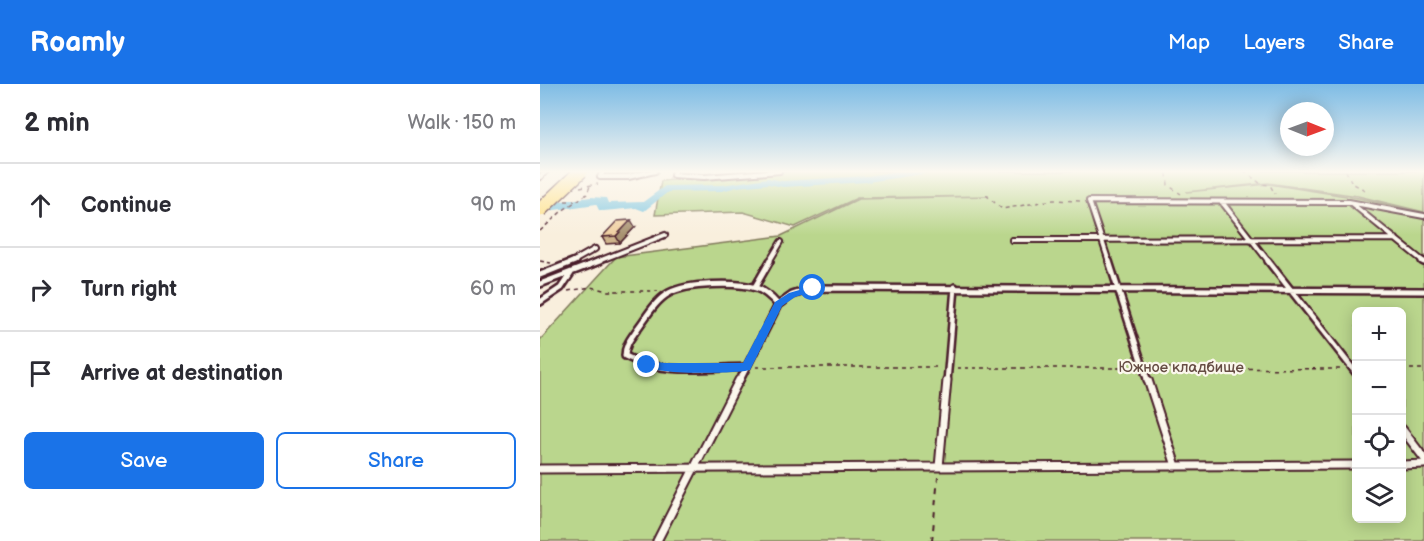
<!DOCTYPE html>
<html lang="en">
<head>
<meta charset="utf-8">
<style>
  body { margin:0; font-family:"Balsamiq Sans",sans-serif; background:#f7f7f7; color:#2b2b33 }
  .controls { position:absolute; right:18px; bottom:18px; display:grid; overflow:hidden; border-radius:9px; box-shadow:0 3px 15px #0003 }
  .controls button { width:54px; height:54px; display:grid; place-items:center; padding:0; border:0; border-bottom:2px solid #e1e1e2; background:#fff; color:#2b2b33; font:30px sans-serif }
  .compass { position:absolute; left:740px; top:18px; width:54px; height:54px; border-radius:50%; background:#fff; box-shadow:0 3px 15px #0003; rotate:91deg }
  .stop { position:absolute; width:18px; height:18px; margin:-14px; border:4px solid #1a73e8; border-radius:50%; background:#fff }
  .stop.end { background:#1a73e8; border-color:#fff; box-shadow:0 2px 6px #0008 }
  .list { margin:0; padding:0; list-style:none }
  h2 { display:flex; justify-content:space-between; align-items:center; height:78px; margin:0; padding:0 24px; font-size:26px }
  h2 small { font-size:20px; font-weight:400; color:#7c7c81 }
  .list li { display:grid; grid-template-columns:39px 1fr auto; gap:18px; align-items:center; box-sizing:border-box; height:84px; padding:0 24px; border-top:2px solid #e1e1e2 }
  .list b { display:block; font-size:22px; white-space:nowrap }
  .list em { font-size:20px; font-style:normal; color:#7c7c81 }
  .actions { display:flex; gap:12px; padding:18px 24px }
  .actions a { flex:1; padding:14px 0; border:2px solid #1a73e8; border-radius:9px; text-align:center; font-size:21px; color:#1a73e8 }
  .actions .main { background:#1a73e8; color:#fff }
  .icon { flex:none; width:33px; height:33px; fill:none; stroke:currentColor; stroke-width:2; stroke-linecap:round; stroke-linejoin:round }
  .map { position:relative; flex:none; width:884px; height:457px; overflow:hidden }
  header { display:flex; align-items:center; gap:36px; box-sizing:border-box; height:84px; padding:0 30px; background:#1a73e8; color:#fff }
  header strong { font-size:28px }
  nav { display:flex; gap:33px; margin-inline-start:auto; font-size:21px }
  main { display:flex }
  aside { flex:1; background:#fff }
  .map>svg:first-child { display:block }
  .green { fill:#bad68d; stroke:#827a5c; stroke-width:1.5; fill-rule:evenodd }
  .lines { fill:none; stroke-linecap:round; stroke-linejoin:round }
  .river { fill:#80c7e1; fill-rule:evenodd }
  .service-far2-casing { stroke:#4a1f2b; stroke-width:8 }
  .service-far1-casing { stroke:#4a1f2b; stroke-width:10 }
  .service-casing { stroke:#4a1f2b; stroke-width:11 }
  .path-far1 { stroke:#4a1f2b; stroke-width:1.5; stroke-dasharray:4 4; stroke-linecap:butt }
  .path { stroke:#4a1f2b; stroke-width:2; stroke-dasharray:6 6; stroke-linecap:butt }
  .service-far2 { stroke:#fbf7ec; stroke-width:4 }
  .service-far1 { stroke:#fbf7ec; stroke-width:5 }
  .service { stroke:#fbf7ec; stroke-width:7 }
  .primary-bridge-casing { stroke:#4a1f2b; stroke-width:16; stroke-linecap:butt }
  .primary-bridge { stroke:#ffdf80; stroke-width:13 }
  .wall { fill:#ceb38b; stroke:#4a1f2b; stroke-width:1.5 }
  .shaded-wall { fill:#a89271; stroke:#4a1f2b; stroke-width:1.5 }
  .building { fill:#f0d0a2; stroke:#4a1f2b; stroke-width:1.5 }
  .route { fill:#1a73e8 }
  .labels { text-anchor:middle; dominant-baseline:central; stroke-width:4.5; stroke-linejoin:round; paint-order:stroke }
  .park-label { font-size:15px; fill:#664d44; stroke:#fbf7ec }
</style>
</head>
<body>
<header>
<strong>Roamly</strong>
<nav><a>Map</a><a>Layers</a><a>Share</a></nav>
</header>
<main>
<aside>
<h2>2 min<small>Walk · 150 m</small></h2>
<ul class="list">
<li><svg class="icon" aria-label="ahead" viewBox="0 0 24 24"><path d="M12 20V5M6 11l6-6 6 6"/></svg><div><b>Continue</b></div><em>90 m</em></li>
<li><svg class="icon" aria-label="right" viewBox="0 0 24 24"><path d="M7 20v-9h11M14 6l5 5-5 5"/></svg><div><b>Turn right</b></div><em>60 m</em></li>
<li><svg class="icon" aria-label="arrive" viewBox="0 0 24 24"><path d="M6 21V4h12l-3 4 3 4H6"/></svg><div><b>Arrive at destination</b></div></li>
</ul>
<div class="actions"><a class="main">Save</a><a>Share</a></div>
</aside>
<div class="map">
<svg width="884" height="457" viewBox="0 0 884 457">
  <rect width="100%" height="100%" fill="#f9efdd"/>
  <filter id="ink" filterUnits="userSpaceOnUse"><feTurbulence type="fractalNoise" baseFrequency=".0167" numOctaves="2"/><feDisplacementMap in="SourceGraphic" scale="12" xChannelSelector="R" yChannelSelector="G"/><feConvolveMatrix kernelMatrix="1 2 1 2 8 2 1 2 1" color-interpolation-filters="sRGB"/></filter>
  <g filter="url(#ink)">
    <path class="green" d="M239 87H884V128L818 112 728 99 646 108 729 100 819 114 884 129V457H0V256L76 173 241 152 318 115 449 112 317 114 255 143 203 128 115 131 121 97ZM816 228H862V434H816Z"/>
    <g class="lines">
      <path class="river" d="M358 87H388L383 90 327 98 243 103 228 100 197 103 182 107 128 108 104 127 96 124 63 127 59 126 56 120 0 128V120L51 113 66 114 68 119 103 118 125 102 182 101 228 94 243 97 327 92Z"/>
      <g class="service-far2-casing">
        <path id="service-far2" d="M63 87 60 93H88L115 87
          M134 87 133 91 164 93 239 87
          M0 93 6 87
          M682 118 729 178
          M811 119 884 178
          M472 156 856 155
          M32 178 55 165
          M56 178 125 151
          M229 178 241 158
          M569 178 549 117 809 118 884 132"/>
      </g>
      <g class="service-far1-casing">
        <path id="service-far1" d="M569 177 608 298
          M728 177 816 289
          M882 177 884 178
          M0 191 35 177
          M0 200 60 177
          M215 203 230 177
          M0 218 21 204 31 189
          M206 283C165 284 122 291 85 272 85 260 92 253 98 244 107 232 116 216 129 209 147 199 197 198 216 204 225 207 232 214 238 221L252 211 273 204 884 207
          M199 298 238 221
          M407 298 415 203"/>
      </g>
      <g class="service-casing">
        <path id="service" d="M608 296 636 382
          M862 345 884 374
          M862 381 884 380
          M399 383 407 296
          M0 385 816 381
          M117 457 199 296"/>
      </g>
      <path class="path-far1" d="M619 87 627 90 628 101 641 110
        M704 87 721 100 730 101 735 110
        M806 87 812 99 827 107
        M40 103 58 100
        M446 111 462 125 513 116 542 117
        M25 117H35
        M0 147 22 127 47 110 50 102
        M0 177 11 179
        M28 207 51 203 67 207H118
        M216 283H400
        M417 284H595
        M612 284 802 285
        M862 285H884"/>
      <path class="path" d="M392 457 398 393"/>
      <use href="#service-far2" class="service-far2"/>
      <use href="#service-far1" class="service-far1"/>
      <use href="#service" class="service"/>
      <g class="primary-bridge-casing">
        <path id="primary-bridge" d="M0 126 41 87"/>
      </g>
      <use href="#primary-bridge" class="primary-bridge"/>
    </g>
    <path class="wall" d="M95 143 80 159 66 160 62 153Z"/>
    <path class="shaded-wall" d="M91 136 95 143 80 159 76 152Z"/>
    <path class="building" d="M91 136 76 152 62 153 77 137Z"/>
  </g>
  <linearGradient id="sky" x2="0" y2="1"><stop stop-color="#7ebce5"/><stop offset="0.58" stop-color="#fcf8f0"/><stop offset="1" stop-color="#fcf8f0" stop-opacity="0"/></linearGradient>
  <rect width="884" height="151" fill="url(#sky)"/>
  <path class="route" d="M273 202 277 204 276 206 255 213 242 222 210 286C195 290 111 291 102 281L107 277 125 279H203L235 218 249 209Z"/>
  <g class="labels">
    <g class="park-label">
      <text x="641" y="283">Южное кладбище</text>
    </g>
  </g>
</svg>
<div class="controls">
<button>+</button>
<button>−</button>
<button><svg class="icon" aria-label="locate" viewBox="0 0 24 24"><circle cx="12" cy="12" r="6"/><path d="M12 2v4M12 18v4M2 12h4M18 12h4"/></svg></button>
<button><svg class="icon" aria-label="layers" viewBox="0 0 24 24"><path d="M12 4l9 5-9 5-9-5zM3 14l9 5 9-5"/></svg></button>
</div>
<svg class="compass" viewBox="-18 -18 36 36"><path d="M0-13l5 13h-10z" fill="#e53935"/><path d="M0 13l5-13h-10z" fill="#7c7c81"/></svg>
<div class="stop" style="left:273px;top:204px"></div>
<div class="stop end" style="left:107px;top:281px"></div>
</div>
</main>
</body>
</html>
